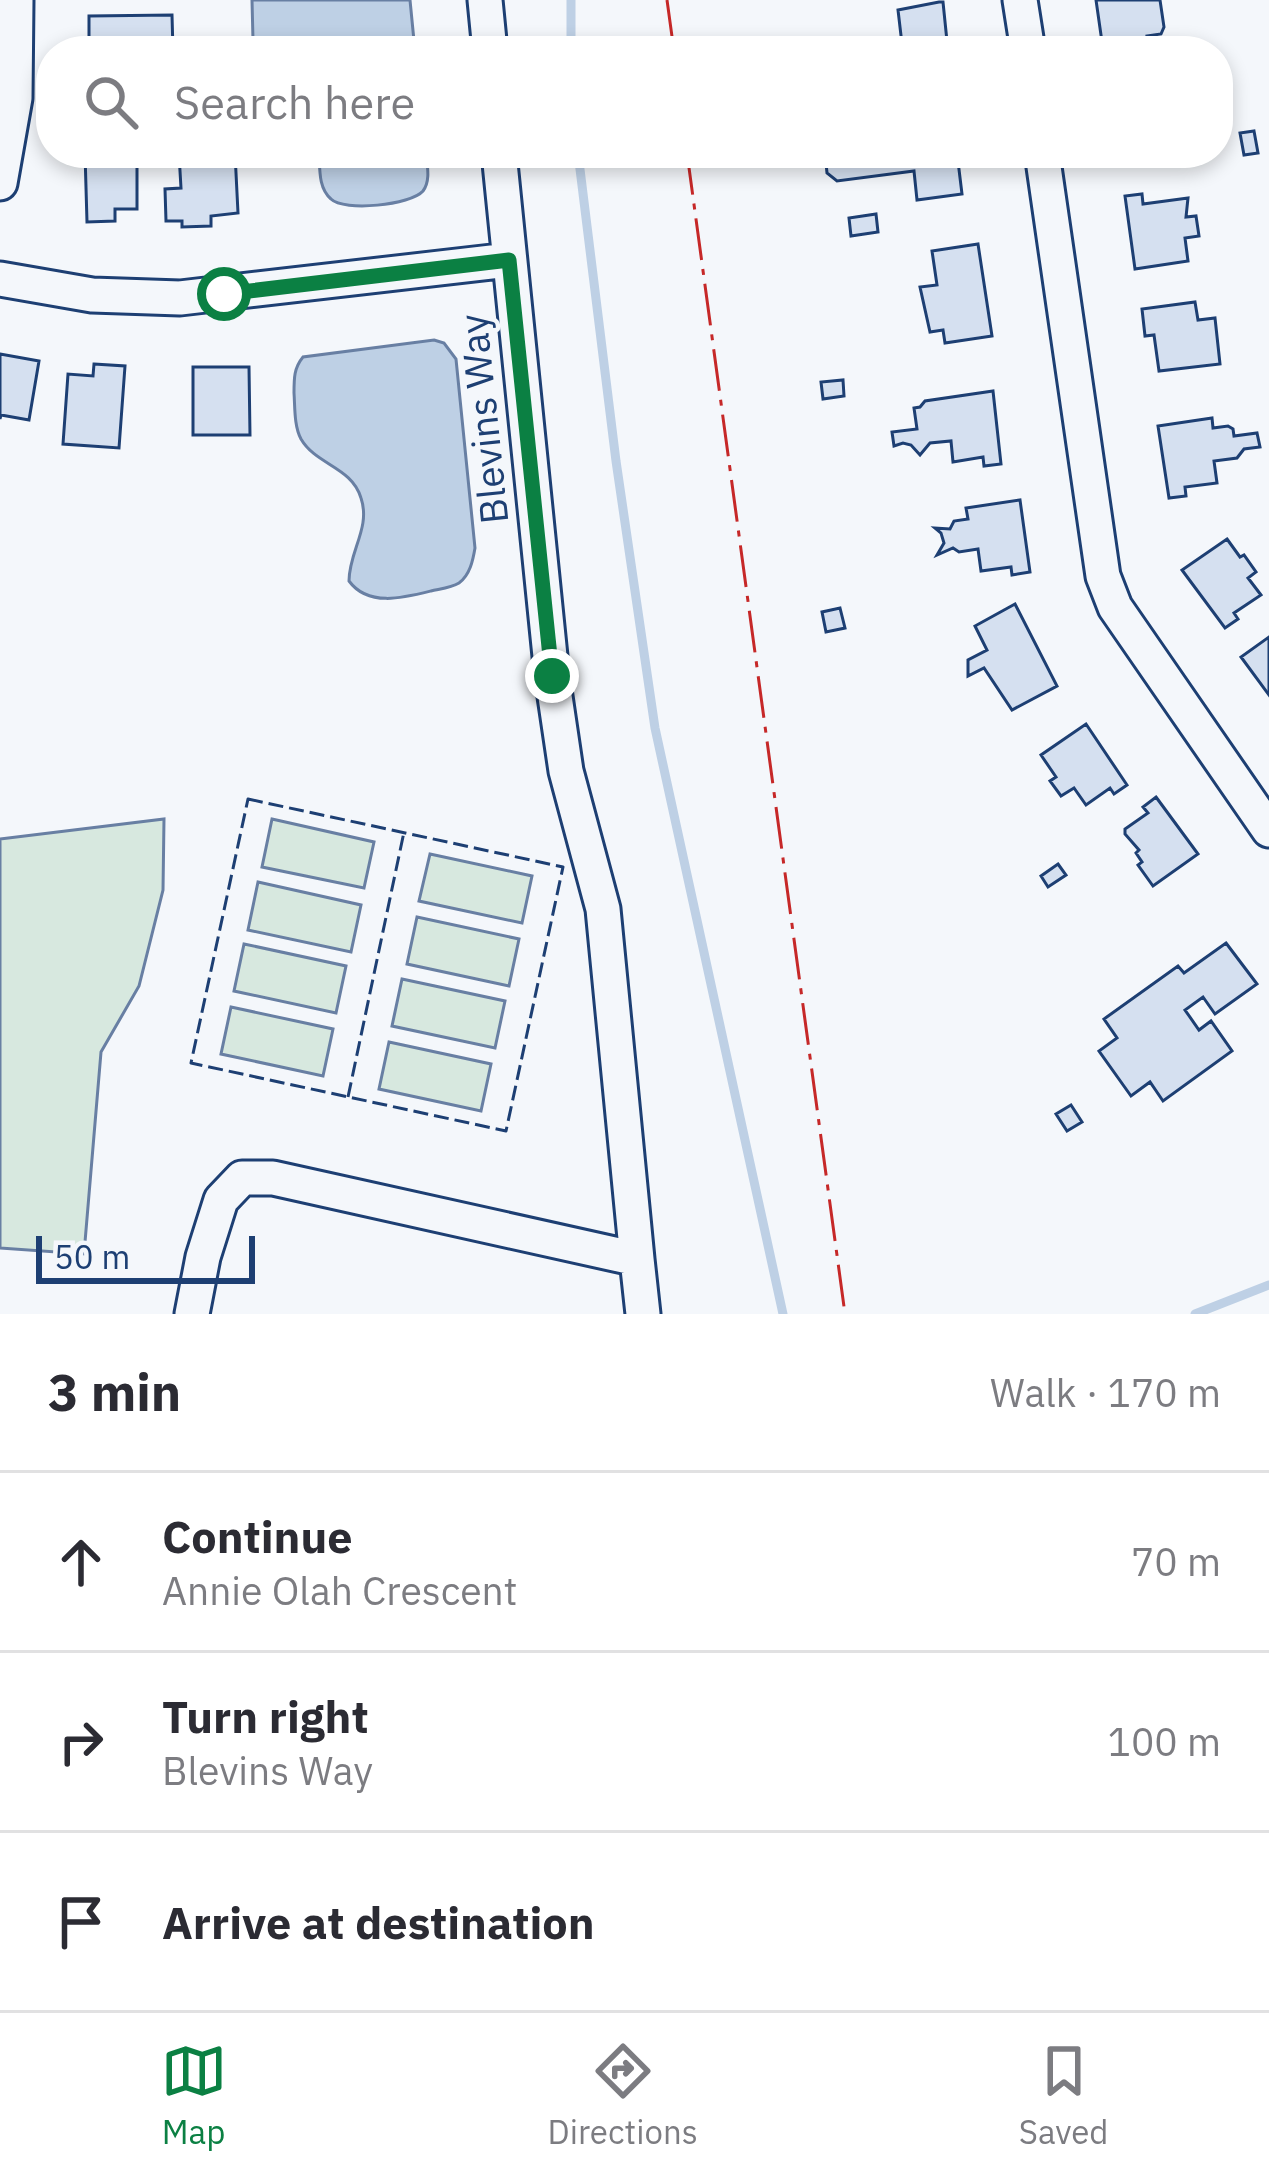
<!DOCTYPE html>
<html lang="en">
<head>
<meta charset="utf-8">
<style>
  body { margin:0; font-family:"IBM Plex Sans",sans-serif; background:#f2f2f3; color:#2b2b33 }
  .scale { position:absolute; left:36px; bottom:30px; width:219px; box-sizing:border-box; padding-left:12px; border:6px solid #1d3f73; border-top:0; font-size:33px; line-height:42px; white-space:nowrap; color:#1d3f73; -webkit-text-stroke:9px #f4f7fb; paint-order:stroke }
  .stop { position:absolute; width:36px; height:36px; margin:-27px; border:9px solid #0b8043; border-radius:50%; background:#fff }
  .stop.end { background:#0b8043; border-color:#fff; box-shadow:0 3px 12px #0008 }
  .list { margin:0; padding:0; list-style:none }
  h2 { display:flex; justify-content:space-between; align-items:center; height:156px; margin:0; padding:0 48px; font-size:51px }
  h2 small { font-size:39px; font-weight:400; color:#7c7c81 }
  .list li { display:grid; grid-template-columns:78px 1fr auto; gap:36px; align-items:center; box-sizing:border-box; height:180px; padding:0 48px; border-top:3px solid #e1e1e2 }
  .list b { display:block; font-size:45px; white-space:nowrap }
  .list p { margin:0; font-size:39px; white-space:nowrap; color:#7c7c81 }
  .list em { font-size:39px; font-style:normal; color:#7c7c81 }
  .icon { flex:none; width:66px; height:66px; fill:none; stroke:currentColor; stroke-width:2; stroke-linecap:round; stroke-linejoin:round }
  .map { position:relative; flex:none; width:1269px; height:1314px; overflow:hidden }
  .search { position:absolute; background:#fff; box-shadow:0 6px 18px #0003; left:36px; right:36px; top:36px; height:132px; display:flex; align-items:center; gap:30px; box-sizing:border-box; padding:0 42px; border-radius:48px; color:#7c7c81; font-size:45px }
  .sheet { height:696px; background:#fff }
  nav { display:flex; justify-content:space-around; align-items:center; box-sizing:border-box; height:168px; border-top:3px solid #e1e1e2; background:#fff; font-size:33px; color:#7c7c81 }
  nav a { display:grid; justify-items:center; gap:6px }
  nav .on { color:#0b8043 }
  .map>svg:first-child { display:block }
  .green { fill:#d7e8df; stroke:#687fa3; stroke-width:3 }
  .water { fill:#bed0e5; stroke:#687fa3; stroke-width:3 }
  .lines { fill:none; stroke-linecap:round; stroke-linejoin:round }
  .stream { stroke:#bed0e5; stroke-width:9 }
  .building { fill:#d5e0f0; stroke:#1d3f73; stroke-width:3 }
  .minor-casing { stroke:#1d3f73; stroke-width:39 }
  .minor { stroke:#f4f7fb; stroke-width:33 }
  .fence { stroke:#1d3f73; stroke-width:3; stroke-dasharray:15 6; stroke-linecap:butt }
  .power { stroke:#c62828; stroke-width:3; stroke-dasharray:42 9 6 9; stroke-linecap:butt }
  .route { stroke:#0b8043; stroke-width:15 }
  .labels { text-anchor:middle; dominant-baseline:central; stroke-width:9; stroke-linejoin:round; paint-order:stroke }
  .street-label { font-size:39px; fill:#1d3f73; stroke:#f4f7fb }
</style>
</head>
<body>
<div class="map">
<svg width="1269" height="1314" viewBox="0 0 1269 1314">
  <rect width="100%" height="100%" fill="#f4f7fb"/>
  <path class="green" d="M164 819 163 890 139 986 101 1052 84 1254 0 1248V839Z
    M272 819 374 842 364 888 262 867Z
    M430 854 532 876 522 923 419 901Z
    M258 882 361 905 351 952 248 930Z
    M417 917 519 939 509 986 407 964Z
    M244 944 346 966 336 1013 234 991Z
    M402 979 505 1001 495 1048 392 1026Z
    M231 1007 333 1029 323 1076 221 1054Z
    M389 1042 491 1064 481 1111 379 1089Z"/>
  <path class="water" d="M252 0H410L415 51H257L253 40Z
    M319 153H426C427 165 431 180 423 191 411 205 344 212 331 199 318 188 320 168 319 153Z
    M434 340 444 343 456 359 475 548C473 560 470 575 459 583 451 588 439 589 431 591 403 598 368 607 349 581 349 551 371 528 361 498 352 467 316 465 301 439 294 426 295 407 294 393 294 378 294 368 303 357Z"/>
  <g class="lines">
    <path class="stream" d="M571 0V51
      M578 153 616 461 655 728 783 1314
      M1195 1314 1269 1285"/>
  </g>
  <path class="building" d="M1096 0H1160L1164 27 1161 34 1147 36 1148 42 1103 49Z
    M939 2H943L948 51H866L902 44 898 10Z
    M172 15 173 51H89V16Z
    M1254 131 1258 153 1244 155 1240 133Z
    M85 153H137V209H115V221L87 222Z
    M235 153 238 213 211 216V226L182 227V221H166L165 189 181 188 179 154Z
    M825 153H837L838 160 848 166 876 162 884 153H957L962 194 917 200 914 171 837 181 827 173Z
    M1142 194 1143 204 1188 198 1186 217 1196 216 1199 236 1185 238 1188 261 1135 269 1125 196Z
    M876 214 878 232 851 236 849 218Z
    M978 244 992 336 945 343 943 330 930 332 920 287 937 285 932 251Z
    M1195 302 1198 320 1215 318 1220 364 1159 371 1154 335 1145 336 1142 309Z
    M0 354 39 361 29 420 1 415 0 419Z
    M94 364 125 366 119 448 63 444 68 374 93 376Z
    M193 367H249L250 435H193Z
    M843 380 844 396 823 399 821 382Z
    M993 391 1001 464 984 466 983 457 953 462 951 441 930 443 920 455 911 445 903 443 894 446 892 432 917 429 914 408 920 407 925 401Z
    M1212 418 1213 428 1228 426 1233 429 1234 436 1257 433 1260 447 1244 449 1237 458 1214 461 1217 483 1185 487 1186 496 1169 498 1158 426Z
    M1020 500 1030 572 1012 575 1011 567 981 571 978 549 959 552 953 548 937 555 944 543 941 533 935 528 950 529 954 521 968 519 966 508Z
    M1227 539 1240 557 1244 555 1256 572 1248 578 1261 595 1234 613 1238 619 1225 628 1182 570Z
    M1015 604 1057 686 1012 710 984 668 968 676V660L987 650 975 626Z
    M840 608 845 628 826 632 822 612Z
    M1269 637V695L1241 657Z
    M1086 724 1127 785 1114 794 1110 788 1086 805 1074 788 1061 796 1050 781 1056 777 1041 755Z
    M1156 797 1198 854 1153 886 1138 865 1142 862 1136 853 1139 850 1125 834V829L1148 813 1143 807Z
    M1058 864 1066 875 1048 887 1041 876Z
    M1226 943 1257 984 1215 1014 1203 997 1185 1010 1199 1030 1211 1021 1232 1051 1163 1101 1150 1082 1131 1096 1099 1051 1117 1038 1104 1019 1178 966 1184 973Z
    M1071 1105 1082 1122 1067 1131 1056 1114Z"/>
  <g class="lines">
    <g class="minor-casing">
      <path id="minor" d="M485 0 490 51
        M1020 0 1028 51
        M499 153 552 676 566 771 603 909 637 1259
        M1042 153 1103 576 1115 607 1269 830
        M0 183 15 98 16 0
        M0 279 92 295 180 298 509 260
        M192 1314 203 1257 221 1200 242 1178H273L637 1259 643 1314"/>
    </g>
    <use href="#minor" class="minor"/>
    <path class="fence" d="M248 799 563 867 506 1131 191 1063Z
      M348 1097 404 832"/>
    <path class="power" d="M667 0 674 51
      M687 153 845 1314"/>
  </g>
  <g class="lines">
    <path class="route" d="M224 294 509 260 552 676"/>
  </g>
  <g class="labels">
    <g class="street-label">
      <text transform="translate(483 419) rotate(-96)">Blevins Way</text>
    </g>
  </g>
</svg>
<div class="scale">50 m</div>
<div class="stop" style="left:224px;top:294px"></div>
<div class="stop end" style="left:552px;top:676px"></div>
<div class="search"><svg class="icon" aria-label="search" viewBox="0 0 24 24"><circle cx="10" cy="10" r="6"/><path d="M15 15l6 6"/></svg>Search here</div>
</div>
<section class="sheet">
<h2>3 min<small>Walk · 170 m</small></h2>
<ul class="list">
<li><svg class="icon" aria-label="ahead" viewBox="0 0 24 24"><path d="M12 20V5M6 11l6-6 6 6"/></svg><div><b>Continue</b><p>Annie Olah Crescent</p></div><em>70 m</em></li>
<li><svg class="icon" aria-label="right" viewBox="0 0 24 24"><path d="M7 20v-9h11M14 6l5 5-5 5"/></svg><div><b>Turn right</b><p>Blevins Way</p></div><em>100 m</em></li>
<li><svg class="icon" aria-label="arrive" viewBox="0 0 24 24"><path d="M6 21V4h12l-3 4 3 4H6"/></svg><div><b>Arrive at destination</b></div></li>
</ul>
</section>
<nav>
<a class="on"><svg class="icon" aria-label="map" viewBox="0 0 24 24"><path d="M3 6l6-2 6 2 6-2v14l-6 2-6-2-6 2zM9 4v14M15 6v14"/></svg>Map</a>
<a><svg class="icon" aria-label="directions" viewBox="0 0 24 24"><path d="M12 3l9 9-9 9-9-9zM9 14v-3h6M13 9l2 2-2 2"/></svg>Directions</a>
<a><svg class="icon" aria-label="saved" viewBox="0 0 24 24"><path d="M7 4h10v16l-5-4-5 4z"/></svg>Saved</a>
</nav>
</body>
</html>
